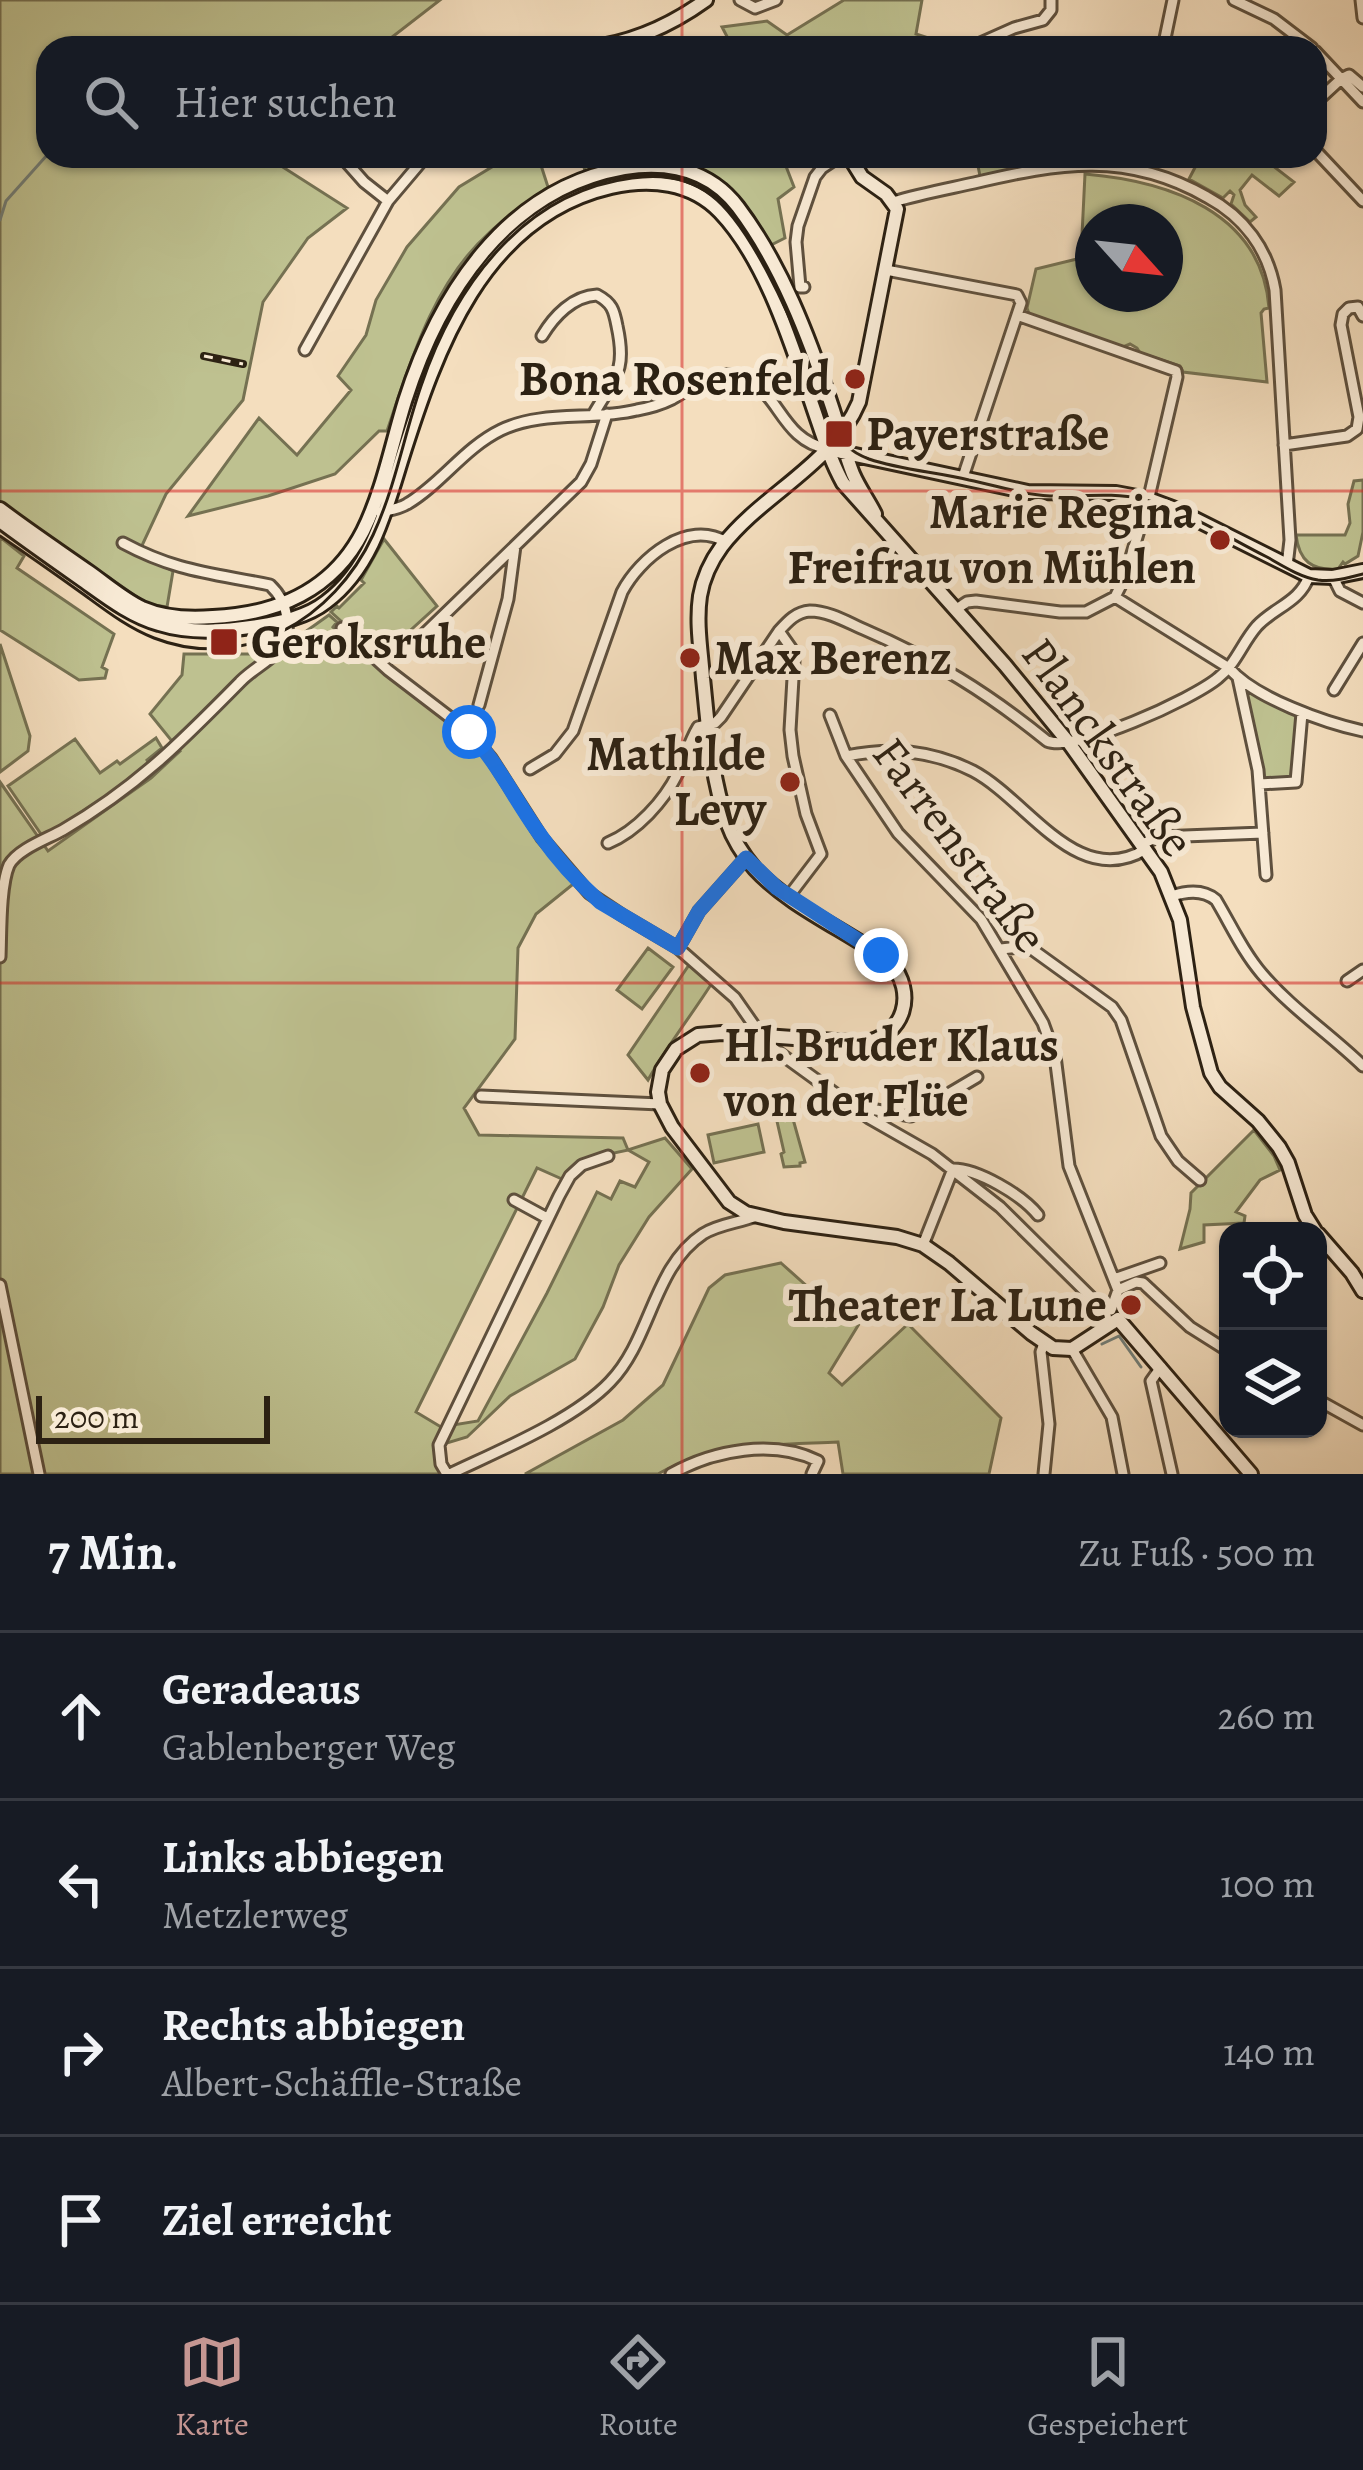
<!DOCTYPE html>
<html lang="de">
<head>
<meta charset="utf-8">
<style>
  body { margin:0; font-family:Alegreya,serif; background:#242831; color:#f1f3f6 }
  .controls { position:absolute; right:36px; bottom:36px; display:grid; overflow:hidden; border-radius:24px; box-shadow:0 3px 9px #0004 }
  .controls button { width:108px; height:108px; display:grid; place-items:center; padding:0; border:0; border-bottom:3px solid #363941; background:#171b24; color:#f1f3f6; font:60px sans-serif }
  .compass { position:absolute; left:1075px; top:204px; width:108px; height:108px; border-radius:50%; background:#171b24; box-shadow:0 3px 9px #0004; rotate:117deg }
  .scale { position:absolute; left:36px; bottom:30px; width:234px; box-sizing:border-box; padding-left:12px; border:6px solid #2c2113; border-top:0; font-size:33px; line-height:42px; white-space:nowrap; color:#2c2113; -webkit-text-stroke:9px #f8ead5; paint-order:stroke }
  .stop { position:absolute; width:36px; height:36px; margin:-27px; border:9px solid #1a73e8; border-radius:50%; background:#fff }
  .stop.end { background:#1a73e8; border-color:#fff; box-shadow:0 3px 12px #0008 }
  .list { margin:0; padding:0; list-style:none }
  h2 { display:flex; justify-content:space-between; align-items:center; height:156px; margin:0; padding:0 48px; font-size:51px }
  h2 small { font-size:39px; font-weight:400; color:#9ea1a6 }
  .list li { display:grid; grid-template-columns:78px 1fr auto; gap:36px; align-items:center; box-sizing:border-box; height:168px; padding:0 48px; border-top:3px solid #363941 }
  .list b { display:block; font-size:45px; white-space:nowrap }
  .list p { margin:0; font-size:39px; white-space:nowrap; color:#9ea1a6 }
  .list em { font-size:39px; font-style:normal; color:#9ea1a6 }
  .icon { flex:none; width:66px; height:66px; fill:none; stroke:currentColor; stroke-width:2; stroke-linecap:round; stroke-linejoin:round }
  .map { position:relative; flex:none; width:1363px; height:1474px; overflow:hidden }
  .search { position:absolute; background:#171b24; box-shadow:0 3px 9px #0004; left:36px; right:36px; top:36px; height:132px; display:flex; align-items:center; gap:30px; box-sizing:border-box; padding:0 42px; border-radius:36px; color:#9ea1a6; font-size:45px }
  .sheet { height:828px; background:#171b24 }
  nav { display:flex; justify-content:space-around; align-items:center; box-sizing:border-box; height:168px; border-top:3px solid #363941; background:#171b24; font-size:33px; color:#9ea1a6 }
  nav a { display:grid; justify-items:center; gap:6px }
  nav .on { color:#c59692 }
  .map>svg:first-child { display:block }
  .green { fill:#bec190; stroke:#757152; stroke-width:3; fill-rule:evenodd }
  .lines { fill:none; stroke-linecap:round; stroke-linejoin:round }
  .stream { stroke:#717d77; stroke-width:3 }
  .street-casing { stroke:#5e503e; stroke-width:15 }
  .secondary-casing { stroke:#2c2113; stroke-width:18 }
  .street { stroke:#f8ead5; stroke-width:9 }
  .secondary { stroke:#f8ead5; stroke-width:12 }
  .tram { stroke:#2c2113; stroke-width:3 }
  .rail-casing { stroke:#2c2113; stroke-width:8 }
  .rail { stroke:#f8ead5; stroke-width:3; stroke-dasharray:9; stroke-linecap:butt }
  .route { stroke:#1a73e8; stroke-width:15 }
  .grid { fill:none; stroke:#d62828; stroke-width:3; stroke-opacity:0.55 }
  .poi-dot { fill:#8f2418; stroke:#f8ead5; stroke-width:4.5 }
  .labels { text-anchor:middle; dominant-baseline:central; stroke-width:12; stroke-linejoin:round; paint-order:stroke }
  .poi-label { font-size:48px; font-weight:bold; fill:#2c2113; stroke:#f8ead5; text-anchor:end }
  .street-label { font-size:48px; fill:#2c2113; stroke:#f8ead5 }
</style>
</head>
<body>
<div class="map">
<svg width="1363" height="1474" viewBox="0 0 1363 1474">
  <rect width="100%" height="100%" fill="#f4debe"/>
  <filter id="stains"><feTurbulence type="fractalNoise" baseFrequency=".00167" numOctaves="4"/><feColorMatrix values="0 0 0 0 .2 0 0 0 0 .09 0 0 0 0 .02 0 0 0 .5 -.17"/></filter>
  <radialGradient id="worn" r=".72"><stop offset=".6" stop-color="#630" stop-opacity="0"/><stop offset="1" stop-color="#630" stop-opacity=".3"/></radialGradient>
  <path class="green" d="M0 0H440L378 48H48V156H282L278 164 347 208 308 238 263 302 243 400 166 494 138 554 173 571 167 607 147 604 0 502Z
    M844 0H922L916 34 959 48H733L722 27 767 21 787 35Z
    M510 156H538L548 187C529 202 507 216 489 233 433 283 410 363 387 431H379L335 474 268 496 188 516 259 418 297 455 351 390 338 376 366 335 376 300 407 247 459 187Z
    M582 156H782L794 187 778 199 785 238 769 246C738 193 709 157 642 160 623 161 603 168 585 172Z
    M976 156H1158L1156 167C1095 152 1040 163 980 176Z
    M1201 156H1260L1294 182 1279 196 1252 175 1240 190 1245 205 1256 217 1250 222 1231 204 1234 195 1230 191 1223 198 1189 179Z
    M1085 174C1168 181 1262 212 1269 308L1264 309 1261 313 1267 382 1183 372 1180 366 1140 353 1137 348 1130 344 1123 347 1029 314 1027 308 1036 269 1077 259 1082 235ZM1165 222V294H1093V222Z
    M1363 480V532L1358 556 1345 564 1343 562 1338 569C1312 571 1299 561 1296 535H1345L1350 523 1348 504 1354 481Z
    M0 537 24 556 17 568 114 634 102 667 107 670 105 678 79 680 0 630Z
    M384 539 437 606 381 657 331 612 337 606 339 608 364 583 361 580Z
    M329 615 337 622 333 627 357 650 459 725 481 748 492 769 577 881 536 914 518 948 515 1039 464 1108 479 1135 623 1138 628 1150 665 1138 692 1169 649 1217 619 1265 603 1307 575 1359 510 1396 467 1437 440 1445 447 1474H0V782L48 851 151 778 180 751 150 714 182 675 184 654H259L267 647 272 646 288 655 298 637ZM628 1150 649 1162 635 1187 620 1181 611 1199 597 1192 547 1293 478 1421 441 1427 416 1412 537 1168 562 1179 580 1160Z
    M0 644 30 736 28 751 0 772Z
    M1256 688 1302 713 1296 782 1260 784 1242 696Z
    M156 738 162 748 147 760 151 767 43 837 8 786 75 739 100 773 117 761 120 764Z
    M648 948 673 967 642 1009 617 990Z
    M689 965 712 983C691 1016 667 1046 648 1080L628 1055Z
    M760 1090 793 1119 805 1162 800 1163V1166L784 1167 781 1154 784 1152 776 1117 755 1100Z
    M758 1124 764 1152 714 1163 708 1135Z
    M1254 1130 1274 1156 1280 1170 1260 1180 1236 1212 1245 1216 1244 1223 1204 1225V1242L1180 1249 1190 1209 1191 1193Z
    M781 1263 818 1296 862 1319 829 1373 842 1385 908 1324 1001 1418 989 1474H843L838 1442C778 1445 711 1443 658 1474H525L623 1420 663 1385 709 1288 725 1275Z"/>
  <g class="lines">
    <path class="stream" d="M0 220 6 201 48 154
      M1102 1344 1119 1336 1141 1367"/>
    <g class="street-casing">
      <path id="street" d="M740 0 755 8 776 0
        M1234 0 1274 19 1312 48
        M1361 0 1363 18
        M969 48 1014 28 1043 20 1051 10V0
        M1163 48 1173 0
        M1315 51 1363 102
        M1341 79 1349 75 1363 87
        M1315 103 1341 79
        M1315 150 1363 201
        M341 156 364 182 388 201
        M893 202C920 194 947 189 974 183 1059 163 1127 151 1207 197 1244 217 1268 249 1275 290L1290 540 1287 566
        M886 270 1017 295 1021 303 1017 315 1176 371 1177 377 1149 497 1125 577 1115 597 1086 612H1060L976 601 967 602 958 608
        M804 287H800L796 242 798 226 815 177 822 168 840 156
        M542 336C554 316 573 296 597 295 612 303 614 310 617 326 627 372 615 377 593 415
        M305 350 388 201 426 156
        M1284 445 1347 436 1357 429 1359 417 1341 325 1343 314 1349 308 1358 307 1363 316
        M963 477 1017 315
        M380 512C389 510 399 509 407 504 441 484 464 448 501 430 543 410 592 421 637 410 648 408 662 404 672 399 692 388 705 373 730 375 780 379 775 439 828 449
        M1333 577 1340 591 1363 603
        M1115 597 1229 668C1254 698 1326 723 1363 731
        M342 628 388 670 469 732 491 758 542 838 589 893 622 915 678 948 735 998 767 1044 869 1118 932 1154 1000 1207 1098 1304 1111 1310
        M779 631 791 648 794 661 790 730 793 756 806 814 821 854 789 896
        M415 643 581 482 591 464 607 414
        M1238 678 1258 770 1266 875
        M1334 690 1363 643
        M479 705 508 599 515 546
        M830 715 846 756 898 833 981 919 1043 1023 1055 1056 1069 1166 1118 1290
        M846 756C892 747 931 750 973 771 1028 800 1077 891 1146 849
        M530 769 555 754 573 731 622 592C640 558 687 519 726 542
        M1260 784 1296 782 1302 713
        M608 843C637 831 664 801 678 773 685 758 689 742 698 727L715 723 721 717 779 631C788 621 796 612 810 611 828 611 847 622 863 629 933 659 988 693 1047 741 1075 753 1193 699 1218 678 1236 664 1242 643 1257 626 1275 607 1300 602 1309 576
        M1142 844 1158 837 1263 833
        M1172 896C1187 891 1203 889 1216 900 1231 925 1243 952 1262 974 1292 1009 1330 1034 1363 1066
        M678 948 699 911 746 858
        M1001 949 1019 947 1033 950 1112 1007 1121 1020 1161 1136 1178 1161 1200 1180
        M0 957C1 933 0 886 9 865 18 849 47 839 63 830 137 787 182 741 241 681 252 670 266 663 277 652 295 632 288 602 270 585 212 573 177 572 123 543
        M1347 981 1363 970
        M481 1096 660 1104
        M853 1106 911 1116 977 1077
        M514 1200 547 1218
        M923 1245 953 1169C978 1169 1022 1195 1038 1215
        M1114 1279 1160 1263
        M0 1285 39 1474
        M1111 1310 1118 1290 1136 1282 1143 1283 1190 1327 1228 1351
        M1044 1343 1041 1352 1049 1424 1044 1474
        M1072 1349 1112 1417 1123 1474
        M1161 1367 1151 1381 1172 1474
        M1318 1400 1363 1425
        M447 1474 441 1464 439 1445 559 1196 570 1176 582 1165 608 1156
        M450 1474C498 1451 574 1420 610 1382 651 1340 653 1267 703 1234 719 1224 738 1223 756 1216
        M671 1474C714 1450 773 1439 818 1461L812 1474"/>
    </g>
    <g class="secondary-casing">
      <path id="secondary" d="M588 48C632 43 670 26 706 0
        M849 156 862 177 886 194 897 209 859 402C832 466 763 493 722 546 711 561 703 578 700 596 696 623 701 651 703 678 708 726 711 777 727 822 733 839 743 855 755 869 790 907 848 931 890 962 917 993 905 1036 863 1043L722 1033 698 1035 676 1049 662 1070 658 1092 660 1104 672 1127 729 1202 746 1213 784 1222 897 1237 923 1245 949 1263 1031 1333 1053 1348 1072 1349 1118 1319
        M841 452 1028 492 1116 493 1148 499 1175 509 1309 576 1333 577 1363 571
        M0 509C29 531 59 551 89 572 106 584 123 599 142 608 165 618 189 619 213 617 277 614 333 590 363 531 383 491 392 443 405 401 439 294 506 189 624 168 668 161 710 170 738 207 781 264 809 337 831 404 839 427 844 452 853 474 859 488 868 500 875 514
        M0 521C27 541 54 560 81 579 105 596 130 616 159 624 191 634 225 631 258 626 281 622 307 617 326 602 371 568 385 513 401 461 436 350 482 217 611 187 650 178 691 182 720 212 766 260 792 346 813 407 822 433 830 460 843 483L1005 665 1069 743 1161 872 1180 920 1193 1007 1211 1073 1220 1087 1258 1121 1279 1147 1288 1163 1305 1215 1315 1231
        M1318 1234 1352 1273 1363 1291
        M1118 1319 1251 1474"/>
    </g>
    <use href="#street" class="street"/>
    <use href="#secondary" class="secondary"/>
    <path class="tram" d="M0 536C28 555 55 574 83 594 105 610 128 628 154 638 244 673 334 619 373 535 395 488 404 435 421 386 454 288 522 192 632 178 660 174 689 178 711 195 750 224 790 316 808 362 818 389 824 424 846 445 852 451 861 456 869 459 901 470 936 472 969 480 995 485 1023 495 1050 496 1081 497 1111 492 1142 499 1186 510 1227 537 1267 557 1283 566 1300 577 1318 580 1333 582 1348 578 1363 574"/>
    <g class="rail-casing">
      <path id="rail" d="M204 356 243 364"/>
    </g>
    <use href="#rail" class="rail"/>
  </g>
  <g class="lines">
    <path class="route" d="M469 732C498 763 516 802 541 836 557 859 579 883 600 902L678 948 699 911 746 858 777 888 881 955"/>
  </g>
  <path class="grid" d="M682 0V48M682 156V1474M0 491H1363M0 983H1363"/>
  <g class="poi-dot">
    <circle cx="855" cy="379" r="12"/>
    <rect x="824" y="419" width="30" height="30" rx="6"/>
    <circle cx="1220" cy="540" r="12"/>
    <rect x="209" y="627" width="30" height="30" rx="6"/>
    <circle cx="690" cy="658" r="12"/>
    <circle cx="790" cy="782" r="12"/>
    <circle cx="700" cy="1073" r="12"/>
    <circle cx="1131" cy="1305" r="12"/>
  </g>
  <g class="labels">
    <g class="poi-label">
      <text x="831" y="379">Bona Rosenfeld</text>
      <text x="866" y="434" text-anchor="start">Payerstraße</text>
      <text x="1196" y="512">Marie Regina<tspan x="1196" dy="55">Freifrau von Mühlen</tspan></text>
      <text x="251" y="642" text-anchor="start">Geroksruhe</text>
      <text x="714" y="658" text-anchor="start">Max Berenz</text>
      <text x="766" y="754">Mathilde<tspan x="766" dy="55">Levy</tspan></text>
      <text x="724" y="1045" text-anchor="start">Hl. Bruder Klaus<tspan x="724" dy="55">von der Flüe</tspan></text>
      <text x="1107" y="1305">Theater La Lune</text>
    </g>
    <g class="street-label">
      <text transform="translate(1108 747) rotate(54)">Planckstraße</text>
      <text transform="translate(960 845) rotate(53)">Farrenstraße</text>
    </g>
  </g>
  <rect width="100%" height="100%" filter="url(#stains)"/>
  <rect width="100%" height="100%" fill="url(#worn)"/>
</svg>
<div class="controls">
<button><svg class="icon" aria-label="locate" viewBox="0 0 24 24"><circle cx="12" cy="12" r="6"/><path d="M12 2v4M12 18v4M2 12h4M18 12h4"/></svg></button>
<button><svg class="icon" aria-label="layers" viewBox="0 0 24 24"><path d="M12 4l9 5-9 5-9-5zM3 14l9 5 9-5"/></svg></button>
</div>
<svg class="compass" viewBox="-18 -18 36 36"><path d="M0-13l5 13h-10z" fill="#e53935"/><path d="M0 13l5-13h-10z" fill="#9ea1a6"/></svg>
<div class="scale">200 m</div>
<div class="stop" style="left:469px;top:732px"></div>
<div class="stop end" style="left:881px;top:955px"></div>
<div class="search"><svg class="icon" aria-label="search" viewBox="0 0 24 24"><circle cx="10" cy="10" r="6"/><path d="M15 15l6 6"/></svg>Hier suchen</div>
</div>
<section class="sheet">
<h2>7 Min.<small>Zu Fuß · 500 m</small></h2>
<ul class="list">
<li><svg class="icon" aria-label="ahead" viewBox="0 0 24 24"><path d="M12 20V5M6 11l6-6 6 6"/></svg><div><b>Geradeaus</b><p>Gablenberger Weg</p></div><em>260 m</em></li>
<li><svg class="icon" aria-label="left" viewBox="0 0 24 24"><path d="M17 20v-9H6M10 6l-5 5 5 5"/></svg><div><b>Links abbiegen</b><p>Metzlerweg</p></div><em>100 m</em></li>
<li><svg class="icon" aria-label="right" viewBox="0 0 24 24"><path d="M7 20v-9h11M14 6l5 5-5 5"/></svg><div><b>Rechts abbiegen</b><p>Albert-Schäffle-Straße</p></div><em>140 m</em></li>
<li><svg class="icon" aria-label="arrive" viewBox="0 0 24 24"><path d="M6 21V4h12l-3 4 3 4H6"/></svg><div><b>Ziel erreicht</b></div></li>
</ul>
</section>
<nav>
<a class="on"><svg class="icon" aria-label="map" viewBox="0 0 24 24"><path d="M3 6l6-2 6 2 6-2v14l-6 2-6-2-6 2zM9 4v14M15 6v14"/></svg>Karte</a>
<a><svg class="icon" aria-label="directions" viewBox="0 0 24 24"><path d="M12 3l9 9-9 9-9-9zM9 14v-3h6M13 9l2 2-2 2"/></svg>Route</a>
<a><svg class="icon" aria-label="saved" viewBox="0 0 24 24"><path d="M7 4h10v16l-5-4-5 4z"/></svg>Gespeichert</a>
</nav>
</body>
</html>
